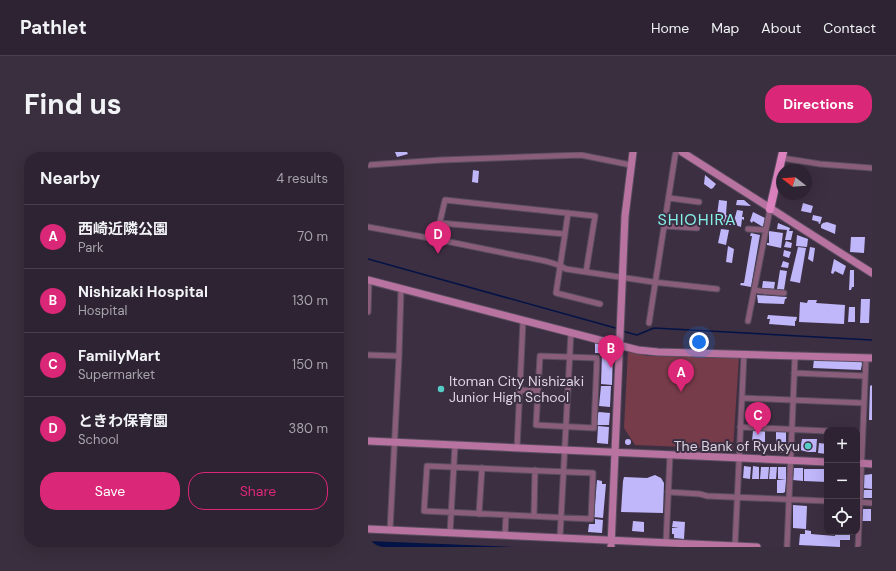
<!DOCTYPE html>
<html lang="en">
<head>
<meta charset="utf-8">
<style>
  body { margin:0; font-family:"DM Sans","Noto Sans JP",sans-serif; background:#392f3e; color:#f1f3f6 }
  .controls { position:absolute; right:12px; bottom:12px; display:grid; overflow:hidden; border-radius:8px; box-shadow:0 4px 16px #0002 }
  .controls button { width:36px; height:36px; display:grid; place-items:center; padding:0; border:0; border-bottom:1px solid #48404d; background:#2d2332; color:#f1f3f6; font:20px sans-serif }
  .compass { position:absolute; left:408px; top:12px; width:36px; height:36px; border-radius:50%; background:#2d2332; box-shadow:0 4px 16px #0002; rotate:287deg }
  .you { position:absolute; left:331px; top:190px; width:14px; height:14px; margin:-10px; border:3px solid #fff; border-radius:50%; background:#1a73e8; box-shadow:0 0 0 6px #1a73e833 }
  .badge { display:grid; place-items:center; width:26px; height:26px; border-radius:50%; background:#db2777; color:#fff; font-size:13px; font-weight:700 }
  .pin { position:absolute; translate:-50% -33px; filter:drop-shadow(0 1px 2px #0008) }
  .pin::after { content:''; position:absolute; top:21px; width:14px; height:12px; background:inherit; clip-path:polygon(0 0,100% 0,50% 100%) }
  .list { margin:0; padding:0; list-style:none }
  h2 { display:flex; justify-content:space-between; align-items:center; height:52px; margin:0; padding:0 16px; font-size:17px }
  h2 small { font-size:13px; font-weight:400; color:#a7a4ac }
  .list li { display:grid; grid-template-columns:26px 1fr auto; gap:12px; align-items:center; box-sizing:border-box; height:64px; padding:0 16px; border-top:1px solid #48404d }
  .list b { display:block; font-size:15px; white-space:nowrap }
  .list p { margin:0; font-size:13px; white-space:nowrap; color:#a7a4ac }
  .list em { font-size:13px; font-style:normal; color:#a7a4ac }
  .actions { display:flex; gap:8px; padding:12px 16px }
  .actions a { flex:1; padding:9px 0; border:1px solid #db2777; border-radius:16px; text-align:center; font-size:14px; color:#db2777 }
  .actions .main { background:#db2777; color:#fff }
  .icon { flex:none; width:22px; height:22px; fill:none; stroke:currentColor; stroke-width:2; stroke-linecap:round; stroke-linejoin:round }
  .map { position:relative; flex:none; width:504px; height:395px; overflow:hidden; border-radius:16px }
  header { display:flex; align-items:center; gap:24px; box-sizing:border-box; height:56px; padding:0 20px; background:#2d2332; border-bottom:1px solid #48404d }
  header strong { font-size:19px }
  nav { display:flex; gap:22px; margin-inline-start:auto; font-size:14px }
  .intro { display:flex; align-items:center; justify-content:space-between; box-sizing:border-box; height:96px; padding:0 24px }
  h1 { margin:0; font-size:28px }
  .button { padding:10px 18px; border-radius:16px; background:#db2777; color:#fff; font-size:14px; font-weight:700 }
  main { display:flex; gap:24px; padding:0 24px }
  aside { flex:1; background:#2d2332; border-radius:16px; box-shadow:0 4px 16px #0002 }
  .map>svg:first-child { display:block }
  .green { fill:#763c4a }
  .water { fill:#041345 }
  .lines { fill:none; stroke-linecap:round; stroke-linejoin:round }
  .stream { stroke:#041345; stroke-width:1.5 }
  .building { fill:#c0b7fb }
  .street-casing { stroke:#594d5f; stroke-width:7 }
  .secondary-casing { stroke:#594d5f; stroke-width:9 }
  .primary-casing { stroke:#594d5f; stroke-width:10 }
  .street { stroke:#8a5e7a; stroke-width:5 }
  .secondary { stroke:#b873a1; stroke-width:7 }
  .primary { stroke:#dc83bf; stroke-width:8 }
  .poi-dot { fill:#55cdc6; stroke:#3c2f42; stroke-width:1.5 }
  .labels { text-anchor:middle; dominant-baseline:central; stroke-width:4; stroke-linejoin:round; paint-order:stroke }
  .poi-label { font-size:14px; fill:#ddd4e1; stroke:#3c2f42; text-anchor:start }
  .quarter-label { font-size:16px; letter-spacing:1px; fill:#85f0e8; stroke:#3c2f42 }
</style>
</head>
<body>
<header>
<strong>Pathlet</strong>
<nav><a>Home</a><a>Map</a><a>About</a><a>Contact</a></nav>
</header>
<div class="intro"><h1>Find us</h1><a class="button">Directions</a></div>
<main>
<aside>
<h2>Nearby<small>4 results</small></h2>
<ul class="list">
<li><span class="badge">A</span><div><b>西崎近隣公園</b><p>Park</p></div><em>70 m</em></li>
<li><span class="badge">B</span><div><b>Nishizaki Hospital</b><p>Hospital</p></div><em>130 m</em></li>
<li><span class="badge">C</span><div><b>FamilyMart</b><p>Supermarket</p></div><em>150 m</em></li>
<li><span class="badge">D</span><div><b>ときわ保育園</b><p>School</p></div><em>380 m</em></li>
</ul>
<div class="actions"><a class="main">Save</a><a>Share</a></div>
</aside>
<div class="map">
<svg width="504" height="395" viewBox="0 0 504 395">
  <rect width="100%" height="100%" fill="#3c2f42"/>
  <path class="green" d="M260 199 279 204 371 205 365 297 267 293 256 276Z"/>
  <path class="water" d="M0 389 149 395H0Z"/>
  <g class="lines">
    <path class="stream" d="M0 107 251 177
      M254 179 269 183 286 176 504 188"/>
  </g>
  <path class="building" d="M27 0H39L40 2 29 5Z
    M105 18 111 19 110 31 104 30Z
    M337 23 348 32 345 36 343 37 336 32Z
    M351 48 359 49 358 63 360 64V66H364L363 73H357V71H348Z
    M369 48H376L383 54 368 53Z
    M435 51 445 54 443 61 433 59Z
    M369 58 375 59 374 65H376V68L374 67 373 75 365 72Z
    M385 60 397 66 395 75 385 69 384 71 382 69Z
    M445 63 454 65 452 72 450 71 451 70 444 68Z
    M459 70 468 73 467 82 453 76V73L455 71Z
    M410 71 422 76 421 79H425L423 88H417L419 78 409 77Z
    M353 77 361 78 358 93 350 91Z
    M401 79 415 81 413 96 399 93V91H401Z
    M383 81 392 83 383 135 372 133 373 131H376L384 84H382Z
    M429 83 440 87 439 95 428 94Z
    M483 85H497L496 101 482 100Z
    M418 89 424 91 423 96 416 95Z
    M360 94 366 97 364 111 358 110Z
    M430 95 438 96 432 131 422 129Z
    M442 95 447 96 445 110 440 107Z
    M416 98 423 100 421 106 415 104Z
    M466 107 478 114 475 123 467 119 465 122 463 121Z
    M415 109 421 111 420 116 413 115Z
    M412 118 419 119 416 138 409 137Z
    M482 118H486V135H484L483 138H481Z
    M395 129 407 130 406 137 394 136Z
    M389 143 419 145 418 147H417L416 152 390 151Z
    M493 147H502L501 171H492Z
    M440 148H449L448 151 477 153 476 172 431 170 432 150 439 151Z
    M481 155H487V170H480Z
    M400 163 429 165 428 169H427V174L401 172 402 167H399Z
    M227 191 244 193 245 196 244 233 233 232 234 201H227Z
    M446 207 493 208 494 212 493 217V218L445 216Z
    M504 233V268H501L502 234Z
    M233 234H243L242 255 231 254Z
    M231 260 242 261 241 273H229L228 263Z
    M230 274 241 275 240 292 229 291Z
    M385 279H397V290L384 289Z
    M408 280H418V301L408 300Z
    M257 290a3 3 0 1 1 6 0a3 3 0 1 1-6 0Z
    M434 287H449L448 300H440L432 298Z
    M451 291 459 292V302L450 301Z
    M376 314 383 315 382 327 375 326Z
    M385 314 391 315V327H384Z
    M393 315H401L400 327H392Z
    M402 315H409L408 327H401Z
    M410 315H418V328L410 327Z
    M426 316H435V329L425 328Z
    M489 316H491V329H489Z
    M436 317H459V330L436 329Z
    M504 322V337L495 336 496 323Z
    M287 323 293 326 296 331 295 361 253 360 255 329 256 325 279 326Z
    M229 328 234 329V332H238L235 366 226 365Z
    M409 328H418L417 340 415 341H409Z
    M495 338H504V346H495Z
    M425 353 439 354 438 377 425 376Z
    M495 357H503V369H494Z
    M227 367 235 368 234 381 220 380 221 372H227Z
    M265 369 276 370V380L264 379Z
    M305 369 317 370 316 387 306 386V382H304V376H311L304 375Z
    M437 378 443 379V382L467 384V380H482V388H472V395L431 393 432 382H437Z"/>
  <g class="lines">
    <g class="street-casing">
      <path id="street" d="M414 6 452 12 504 16
        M0 13 73 8 213 3 263 13
        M301 46 331 50
        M72 71 197 82 188 141 232 152
        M296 74 329 76
        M0 75C47 83 94 92 141 102 159 106 183 108 198 117L285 130 349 137
        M380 77 398 78
        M197 82 200 61
        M68 87 77 48 227 64 218 120
        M387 138 392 139 416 141
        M0 160 1 128
        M380 169 402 57
        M281 171 307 4 308 0
        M0 203 31 204
        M172 204 229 206 226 276 168 273Z
        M426 221 497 224
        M151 238 170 239
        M374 246 496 251
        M372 275 459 279
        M149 296 155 169
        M59 314 225 321 223 367 56 359Z
        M300 340 332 342 339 344 459 349
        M489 350 504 351
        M111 362 114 316
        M166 364 167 318
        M22 378 31 204 33 137
        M82 381 87 293
        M137 383 138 363
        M192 385 203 180
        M298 391 302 303
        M367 394 376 202
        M419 395 427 204
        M490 395 498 206"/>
    </g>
    <g class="secondary-casing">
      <path id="secondary" d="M314 0 504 121
        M0 128 270 198 290 200 504 206
        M0 289 459 310
        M489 311 504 312
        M0 377 389 395
        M243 395 257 64 265 0"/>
    </g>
    <g class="primary-casing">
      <path id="primary" d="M402 57 415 0"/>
    </g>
    <use href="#street" class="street"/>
    <use href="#secondary" class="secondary"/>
    <use href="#primary" class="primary"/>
  </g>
  <g class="poi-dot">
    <circle cx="73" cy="237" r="4"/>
    <circle cx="440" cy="294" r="4"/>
  </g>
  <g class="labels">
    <g class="poi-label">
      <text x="81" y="229">Itoman City Nishizaki<tspan x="81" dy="16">Junior High School</tspan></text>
      <text x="432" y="294" text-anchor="end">The Bank of Ryukyu</text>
    </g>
    <g class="quarter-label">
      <text x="329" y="67">SHIOHIRA</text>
    </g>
  </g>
</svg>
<div class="controls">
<button>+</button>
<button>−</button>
<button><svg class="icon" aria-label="locate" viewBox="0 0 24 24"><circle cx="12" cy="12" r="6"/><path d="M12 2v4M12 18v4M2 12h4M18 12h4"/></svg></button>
</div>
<svg class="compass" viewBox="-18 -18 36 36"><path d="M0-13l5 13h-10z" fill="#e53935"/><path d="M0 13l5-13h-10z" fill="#a7a4ac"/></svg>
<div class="you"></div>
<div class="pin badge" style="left:313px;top:240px">A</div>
<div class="pin badge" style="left:243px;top:216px">B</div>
<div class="pin badge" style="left:390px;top:283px">C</div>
<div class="pin badge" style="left:70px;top:102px">D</div>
</div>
</main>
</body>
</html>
